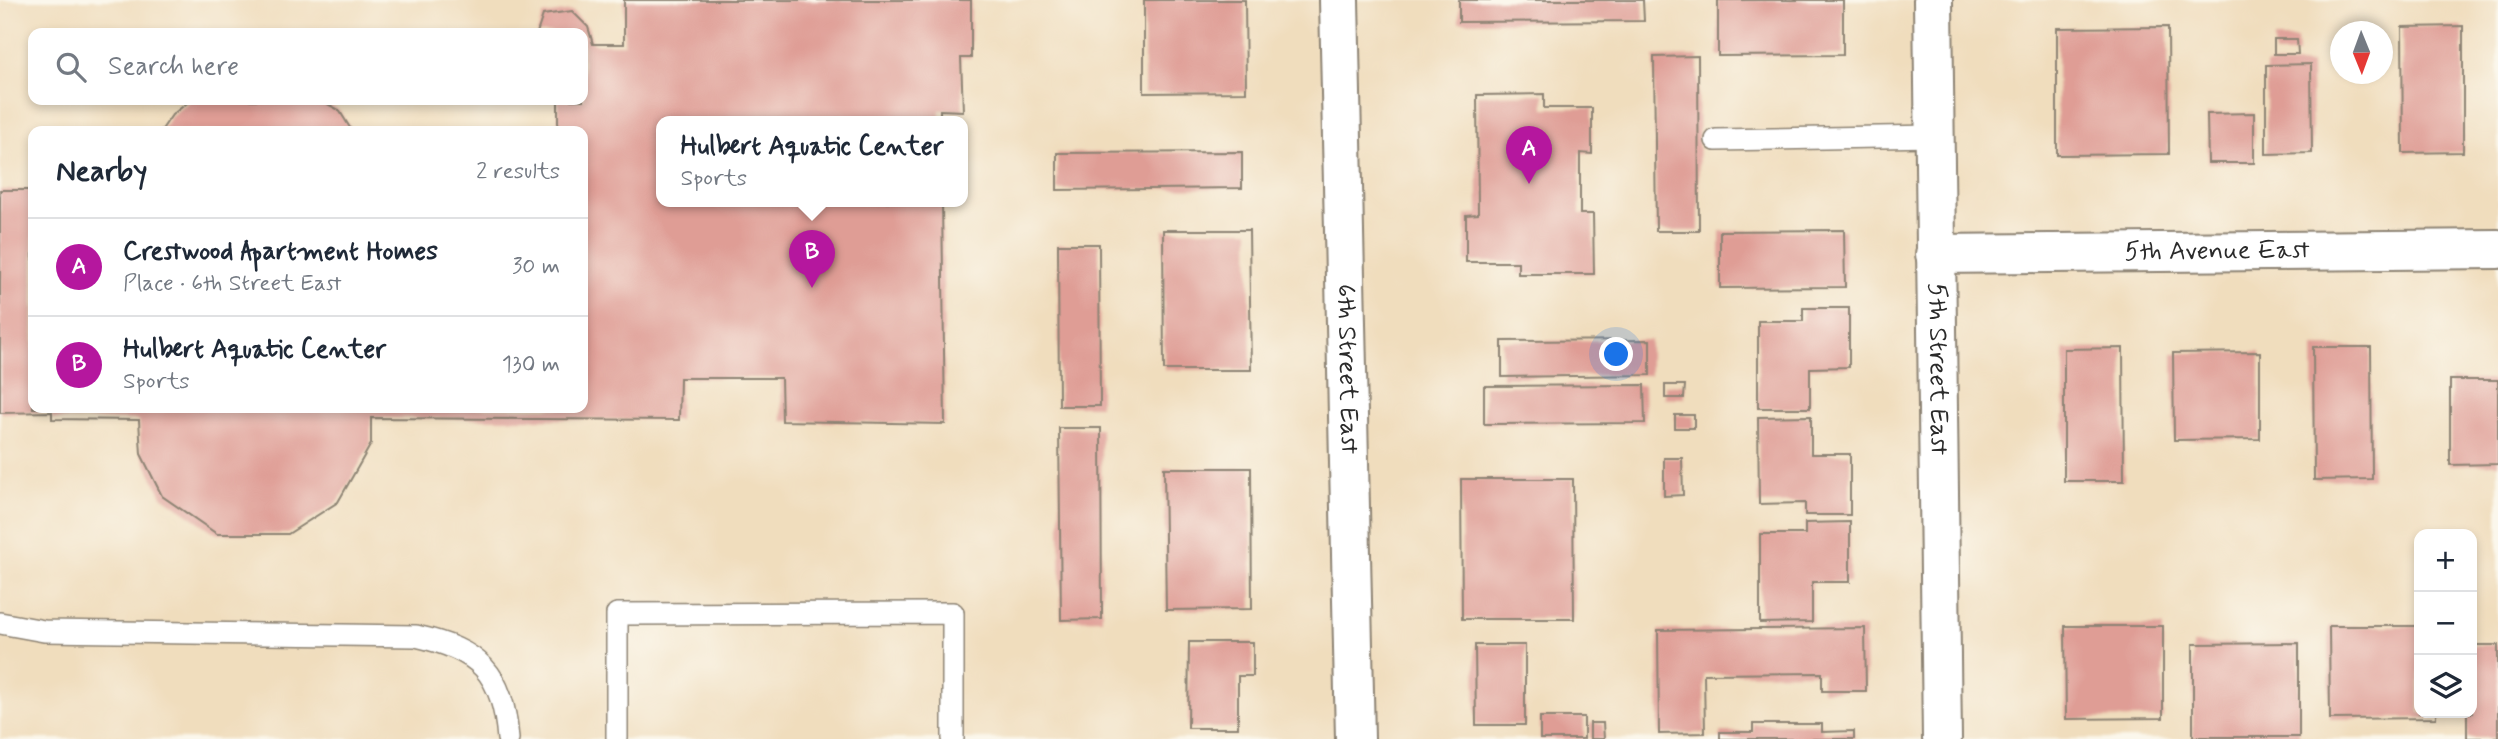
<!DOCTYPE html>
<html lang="en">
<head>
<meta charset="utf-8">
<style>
  body { margin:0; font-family:Mynerve,sans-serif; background:#f2f2f3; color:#1f2937 }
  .controls { position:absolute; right:21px; bottom:21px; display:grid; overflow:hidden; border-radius:14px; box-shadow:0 4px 10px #0003 }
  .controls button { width:63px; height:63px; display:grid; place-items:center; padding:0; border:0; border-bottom:2px solid #e0e1e3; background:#fff; color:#1f2937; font:35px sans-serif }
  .compass { position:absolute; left:2330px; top:21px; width:63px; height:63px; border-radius:50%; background:#fff; box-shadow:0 4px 10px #0003; rotate:179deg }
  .you { position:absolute; left:1617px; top:355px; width:24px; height:24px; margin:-18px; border:5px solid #fff; border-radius:50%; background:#1a73e8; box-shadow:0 0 0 10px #1a73e833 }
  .badge { display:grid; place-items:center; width:46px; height:46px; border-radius:50%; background:#b5179e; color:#fff; font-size:23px; font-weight:700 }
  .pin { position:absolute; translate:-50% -58px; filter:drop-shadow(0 2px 4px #0008) }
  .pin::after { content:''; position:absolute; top:37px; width:24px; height:21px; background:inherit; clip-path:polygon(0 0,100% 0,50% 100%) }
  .popup { position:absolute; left:656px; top:116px; width:312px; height:91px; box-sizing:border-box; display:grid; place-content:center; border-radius:14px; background:#fff; filter:drop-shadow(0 2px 5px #0005); font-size:23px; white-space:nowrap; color:#747a83 }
  .popup b { font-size:26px; color:#1f2937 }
  .popup::after { content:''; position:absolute; left:50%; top:100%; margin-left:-14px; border:14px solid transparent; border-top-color:#fff }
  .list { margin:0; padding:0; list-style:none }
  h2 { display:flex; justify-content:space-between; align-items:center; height:91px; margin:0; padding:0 28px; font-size:30px }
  h2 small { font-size:23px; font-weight:400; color:#747a83 }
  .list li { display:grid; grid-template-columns:46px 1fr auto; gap:21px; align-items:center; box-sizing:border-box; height:98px; padding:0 28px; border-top:2px solid #e0e1e3 }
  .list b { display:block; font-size:26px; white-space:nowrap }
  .list p { margin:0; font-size:23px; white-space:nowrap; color:#747a83 }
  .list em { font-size:23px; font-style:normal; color:#747a83 }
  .icon { flex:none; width:38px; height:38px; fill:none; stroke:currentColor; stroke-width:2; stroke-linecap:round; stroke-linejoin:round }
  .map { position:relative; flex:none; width:2498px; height:739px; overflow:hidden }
  .search { position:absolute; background:#fff; box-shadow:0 4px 10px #0003; left:28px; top:28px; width:560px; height:77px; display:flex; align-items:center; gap:18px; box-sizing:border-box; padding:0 24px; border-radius:14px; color:#747a83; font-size:26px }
  .panel { position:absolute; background:#fff; box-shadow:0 4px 10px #0003; left:28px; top:126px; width:560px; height:287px; border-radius:14px }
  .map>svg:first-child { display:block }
  .building { fill:#df9d95 }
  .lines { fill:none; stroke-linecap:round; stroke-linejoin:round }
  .lane-casing { stroke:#8e8474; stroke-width:24 }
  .street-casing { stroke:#8e8474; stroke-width:42 }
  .lane { stroke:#fff; stroke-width:21 }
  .street { stroke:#fff; stroke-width:38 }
  .labels { text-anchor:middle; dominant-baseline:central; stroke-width:5; stroke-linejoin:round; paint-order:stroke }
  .street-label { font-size:26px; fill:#2b2b2b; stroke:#fbf7ec }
</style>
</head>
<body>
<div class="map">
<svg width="2498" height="739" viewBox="0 0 2498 739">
  <rect width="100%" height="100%" fill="#fbf7ec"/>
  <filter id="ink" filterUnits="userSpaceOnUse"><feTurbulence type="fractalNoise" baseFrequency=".0143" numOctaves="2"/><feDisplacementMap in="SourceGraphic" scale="14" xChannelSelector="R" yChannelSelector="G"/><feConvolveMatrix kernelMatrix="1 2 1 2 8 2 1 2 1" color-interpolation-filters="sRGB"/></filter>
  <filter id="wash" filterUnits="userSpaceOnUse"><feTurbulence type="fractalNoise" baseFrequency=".00686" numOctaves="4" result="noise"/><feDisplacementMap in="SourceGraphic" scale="28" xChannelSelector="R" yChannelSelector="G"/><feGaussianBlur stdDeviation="1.57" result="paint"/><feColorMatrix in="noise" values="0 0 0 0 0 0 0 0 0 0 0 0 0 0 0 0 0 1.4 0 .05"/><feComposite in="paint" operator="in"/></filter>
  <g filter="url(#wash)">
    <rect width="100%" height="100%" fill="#f0ddbd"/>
    <g id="blocks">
      <path class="building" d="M624 0H971V58H961L963 111 940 110V122H662V202H942L945 424 782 421 781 378H680L679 420 371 418V444L338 502 288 534H217L162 496 141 454 139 420 52 419V412L0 413V190H33V408H583V131H558V100H583V33H537L543 15 572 11 588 27 593 44H624Z
        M1144 0H1245L1246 92 1144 93Z
        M1459 0H1643L1644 21 1459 22Z
        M1718 0H1843V55L1718 56Z
        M2463 26V152L2403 153 2402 27Z
        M2168 27 2169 154 2057 155V28Z
        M2274 39H2297L2298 54H2274Z
        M1698 56 1699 231H1656L1654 57Z
        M2311 64 2312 153 2266 154V65Z
        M1544 94V108H1592V154L1580 153V214H1593L1594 274H1518V262H1466V215L1478 214 1477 95Z
        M191 100H320L339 110 352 131H161L172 115Z
        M2254 113V163H2208L2207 114Z
        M1242 152V188L1057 190V153Z
        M1163 230H1249L1251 370H1164Z
        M1844 230 1845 287 1720 288V231Z
        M1058 244H1099L1100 406H1059Z
        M1803 308H1849V367L1810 368V408H1758V321H1803Z
        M1650 340V375L1502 377V341Z
        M2313 347H2371L2372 479 2314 480Z
        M2123 348 2124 481H2064V349Z
        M2260 352V439L2174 440 2173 353Z
        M2450 380H2498V464L2450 465Z
        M1644 385 1645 423 1484 424V386Z
        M1665 385H1685L1684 398H1665Z
        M1675 415H1694V428H1675Z
        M1811 416V454H1850V515H1805V503L1759 504 1758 417Z
        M1059 428H1101L1102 619 1061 620Z
        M1664 458H1682L1683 495 1664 496Z
        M1164 468H1251L1252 609 1166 610Z
        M1461 479H1573L1574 619H1462Z
        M1850 522V582H1812V622L1760 623V534H1805V523Z
        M2065 626H2163V718L2066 719Z
        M2329 626H2419V713H2436V718L2330 719Z
        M1865 628 1866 691H1822V673L1704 674 1705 733 1659 734 1658 630Z
        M1189 642H1253V676H1238V728H1188Z
        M2299 643V737H2193V644Z
        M1475 645H1525V725H1476Z
        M2472 645H2498V738H2467V713H2472Z
        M1540 717H1584V739H1540Z
        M1590 723H1603L1604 739H1590Z
        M1753 724H1822V732L1854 731V739H1720V732H1753Z"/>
    </g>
  </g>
  <g filter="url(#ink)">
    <use href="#blocks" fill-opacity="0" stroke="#8e8474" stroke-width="2"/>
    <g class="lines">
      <g class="lane-casing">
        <path id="lane" d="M1716 140 1934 136
          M0 623 44 631 416 636C479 650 503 672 508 739
          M617 739V614L953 613V739"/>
      </g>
      <g class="street-casing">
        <g id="street">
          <path id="s1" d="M1339 0 1355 739"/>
          <path id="s2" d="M1933 0 1942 739"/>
          <path id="s3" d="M1935 254 2498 249"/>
        </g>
      </g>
      <use href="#lane" class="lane"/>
      <use href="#street" class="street"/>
    </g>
  </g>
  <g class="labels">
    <g class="street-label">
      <text stroke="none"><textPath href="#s3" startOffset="282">5th Avenue East</textPath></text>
      <text stroke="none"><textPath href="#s1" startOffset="369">6th Street East</textPath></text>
      <text stroke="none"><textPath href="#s2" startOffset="369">5th Street East</textPath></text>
    </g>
  </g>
</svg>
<div class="controls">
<button>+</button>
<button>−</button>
<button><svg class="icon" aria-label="layers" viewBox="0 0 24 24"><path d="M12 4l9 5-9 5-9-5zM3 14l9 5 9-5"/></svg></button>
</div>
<svg class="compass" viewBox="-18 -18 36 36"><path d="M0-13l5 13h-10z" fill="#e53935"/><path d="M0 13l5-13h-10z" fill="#747a83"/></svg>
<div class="you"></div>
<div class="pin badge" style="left:1529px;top:184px">A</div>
<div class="pin badge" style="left:812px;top:288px">B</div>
<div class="popup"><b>Hulbert Aquatic Center</b>Sports</div>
<div class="search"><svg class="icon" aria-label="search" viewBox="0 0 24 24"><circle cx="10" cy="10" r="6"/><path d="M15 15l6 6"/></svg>Search here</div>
<section class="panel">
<h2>Nearby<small>2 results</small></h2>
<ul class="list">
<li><span class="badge">A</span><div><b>Crestwood Apartment Homes</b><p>Place · 6th Street East</p></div><em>30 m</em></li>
<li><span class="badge">B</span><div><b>Hulbert Aquatic Center</b><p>Sports</p></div><em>130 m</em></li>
</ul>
</section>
</div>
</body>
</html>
